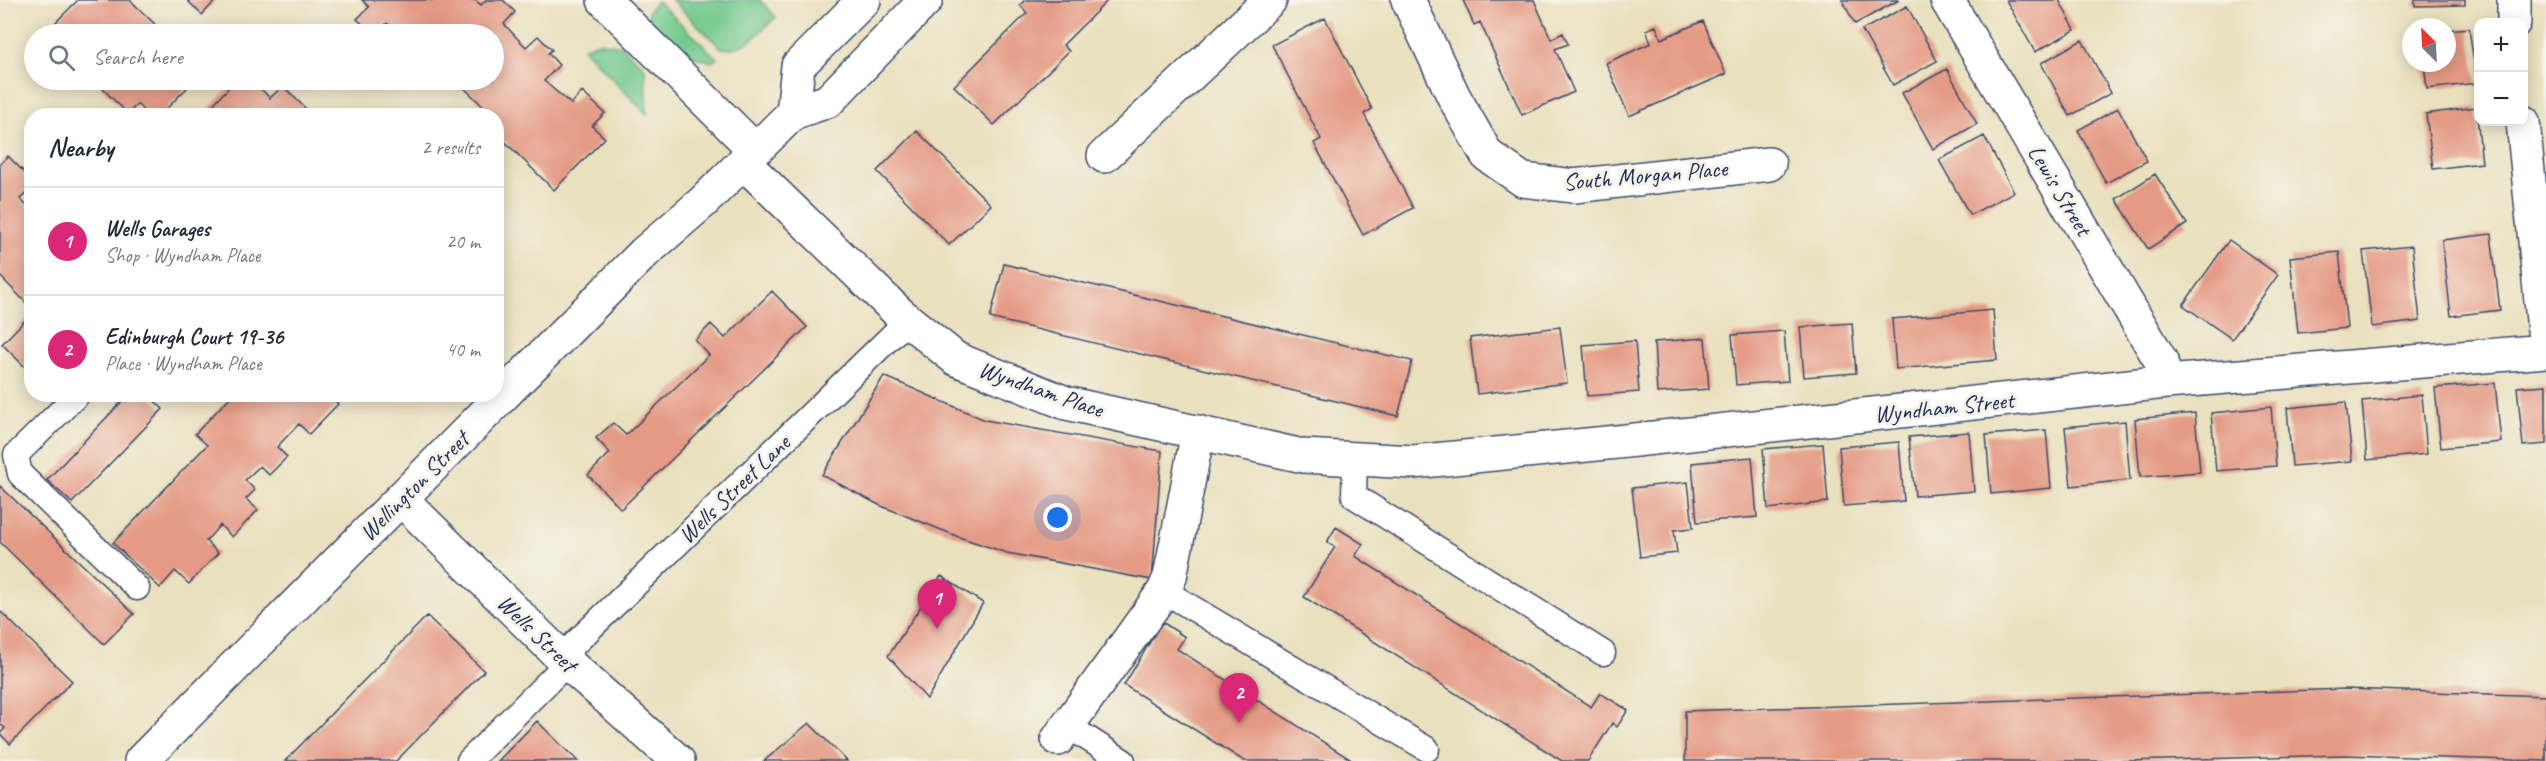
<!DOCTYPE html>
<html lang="en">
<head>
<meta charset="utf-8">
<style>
  body { margin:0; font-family:Caveat,sans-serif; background:#f6f6f7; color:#1f2937 }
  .controls { position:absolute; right:18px; top:18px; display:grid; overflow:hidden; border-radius:12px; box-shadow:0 3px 15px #0003 }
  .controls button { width:54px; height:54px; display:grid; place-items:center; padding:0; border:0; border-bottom:2px solid #e0e1e3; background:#fff; color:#1f2937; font:30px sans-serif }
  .compass { position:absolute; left:2402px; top:18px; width:54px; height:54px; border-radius:50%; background:#fff; box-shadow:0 3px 15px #0003; rotate:336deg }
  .you { position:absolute; left:1058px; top:518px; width:21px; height:21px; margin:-15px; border:4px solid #fff; border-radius:50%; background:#1a73e8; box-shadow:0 0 0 9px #1a73e833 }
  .badge { display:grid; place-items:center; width:39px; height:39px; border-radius:50%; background:#db2777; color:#fff; font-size:20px; font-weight:700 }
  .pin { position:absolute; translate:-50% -50px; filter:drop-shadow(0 2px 3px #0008) }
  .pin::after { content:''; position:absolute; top:32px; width:21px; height:18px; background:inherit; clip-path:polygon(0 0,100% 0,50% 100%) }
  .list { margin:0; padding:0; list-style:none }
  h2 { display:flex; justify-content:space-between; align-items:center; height:78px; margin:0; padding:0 24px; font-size:26px }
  h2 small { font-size:20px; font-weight:400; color:#747a83 }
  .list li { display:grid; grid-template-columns:39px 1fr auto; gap:18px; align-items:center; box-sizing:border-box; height:108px; padding:0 24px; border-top:2px solid #e0e1e3 }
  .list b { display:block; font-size:22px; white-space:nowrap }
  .list p { margin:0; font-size:20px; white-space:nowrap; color:#747a83 }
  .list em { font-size:20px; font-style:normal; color:#747a83 }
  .icon { flex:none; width:33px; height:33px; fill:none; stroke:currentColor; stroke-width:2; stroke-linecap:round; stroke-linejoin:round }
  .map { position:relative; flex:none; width:2546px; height:761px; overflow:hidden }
  .search { position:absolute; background:#fff; box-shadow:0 3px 15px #0003; left:24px; top:24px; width:480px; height:66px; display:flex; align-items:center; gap:15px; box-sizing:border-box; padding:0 21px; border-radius:33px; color:#747a83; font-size:22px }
  .panel { position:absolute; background:#fff; box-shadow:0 3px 15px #0003; left:24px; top:108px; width:480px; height:294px; border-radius:24px }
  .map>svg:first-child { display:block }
  .green { fill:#73c98e; stroke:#477c76; stroke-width:1.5 }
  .building { fill:#e49a84 }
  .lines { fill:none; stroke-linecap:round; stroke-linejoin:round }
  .lane-casing { stroke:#3a4a6c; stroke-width:27 }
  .street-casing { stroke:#3a4a6c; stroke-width:36 }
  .primary-casing { stroke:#3a4a6c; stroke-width:36 }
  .lane { stroke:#fff; stroke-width:24 }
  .street { stroke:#fff; stroke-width:33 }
  .primary { stroke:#fff; stroke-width:33 }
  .labels { text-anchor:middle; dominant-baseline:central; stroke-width:6; stroke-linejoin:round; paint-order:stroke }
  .street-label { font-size:24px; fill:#1b2f5e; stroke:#f7f3e8 }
</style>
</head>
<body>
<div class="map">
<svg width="2546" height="761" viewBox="0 0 2546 761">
  <rect width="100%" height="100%" fill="#f7f3e8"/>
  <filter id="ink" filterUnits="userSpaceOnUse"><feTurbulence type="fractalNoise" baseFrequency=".0167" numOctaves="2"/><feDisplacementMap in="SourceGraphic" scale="12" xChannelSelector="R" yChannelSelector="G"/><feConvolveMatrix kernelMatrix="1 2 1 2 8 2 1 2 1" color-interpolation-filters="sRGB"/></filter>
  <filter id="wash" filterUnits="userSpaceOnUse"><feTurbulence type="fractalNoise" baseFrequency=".008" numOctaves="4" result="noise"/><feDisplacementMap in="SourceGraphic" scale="24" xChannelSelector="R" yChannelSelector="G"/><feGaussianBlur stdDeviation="1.35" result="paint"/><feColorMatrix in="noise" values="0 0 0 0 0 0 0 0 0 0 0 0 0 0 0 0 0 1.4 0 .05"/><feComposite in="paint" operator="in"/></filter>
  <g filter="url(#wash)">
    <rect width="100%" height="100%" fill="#e9e0be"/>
    <path class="green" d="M672 0H760L776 17C760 32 746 52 721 48Z
      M657 1 717 58 713 62C706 60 697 58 690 55 681 51 651 27 648 17 647 10 653 6 657 1Z
      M598 42 622 46 645 68 647 115 583 48Z"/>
    <g id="blocks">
      <path class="building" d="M78 0H130L165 34H65L67 33 56 22Z
        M187 0H216L202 15Z
        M362 0H475L481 5 486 0H503L515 12 504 24 517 38 526 47 538 36 552 50 548 53 559 65 544 81 571 104 582 92 605 113 592 126 605 138 554 190 496 133V116H486L489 112 456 80H494V34H399L387 23 377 34H373L357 19 369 7Z
        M1025 0H1108L1063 45 1069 51 994 125 954 86 1027 13 1020 5Z
        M1463 0H1534L1551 39 1563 33 1568 44 1555 49 1574 92 1522 115 1480 22 1474 25Z
        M1842 0H1899L1855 24Z
        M2006 0H2059L2075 30 2035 52Z
        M2415 0H2465V5L2415 6Z
        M1907 6 1937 61 1893 85 1862 30Z
        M1325 18 1372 109 1364 114 1413 208 1363 235 1314 143 1321 139 1272 45Z
        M1703 21 1726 74 1629 116 1606 63 1651 43 1646 30 1656 26 1661 39Z
        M2469 28 2477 83 2427 89 2424 63H2447V30Z
        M2082 40 2111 93 2070 116 2041 63Z
        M1947 69 1977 124 1933 149 1902 93Z
        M108 80H195L159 116H149L137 104 128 114 101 87Z
        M236 80H258L255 83 270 98 283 86 313 116H202Z
        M2476 107 2482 163 2433 169 2426 114Z
        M2118 108 2147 161 2106 183 2078 130Z
        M917 131 991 205 949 245 877 171Z
        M1984 136 2014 192 1970 215 1939 160Z
        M8 156 32 180V188L20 199 32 211V309L0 276V164Z
        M2155 174 2187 224 2148 249 2116 199Z
        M2491 234 2500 310 2451 316 2442 240Z
        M2229 240 2278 275 2232 339 2183 305Z
        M2412 246 2420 321 2372 327 2363 251Z
        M2339 252 2347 328 2298 333 2290 257Z
        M1004 264 1412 361 1398 416 990 318Z
        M772 291 807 327 621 509 588 475 610 453 596 438 613 423 626 435 709 355 695 340 711 324 725 338Z
        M1993 310 1997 360 1896 369 1892 319Z
        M32 313V362L26 368 2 344Z
        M1852 323 1856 373 1804 377 1800 327Z
        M1560 327 1567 383 1477 394 1470 338Z
        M1784 331 1788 381 1736 385 1732 335Z
        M1705 338 1709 389 1657 393 1654 342Z
        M1635 341 1639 392 1587 396 1583 345Z
        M884 376 985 420 1162 451 1152 580 1007 553 959 537 879 505 822 475Z
        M2495 383 2501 442 2441 448 2435 388Z
        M2546 385V444L2523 446 2517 387Z
        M129 394H147L163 409 72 503 47 480Z
        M233 394H329L338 404 309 434 299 424 292 431 277 447 287 457 269 475 260 466 245 480 255 490 246 499 258 510 232 537 220 525 206 541 218 553 200 572 189 584 175 571 160 588 113 543 207 445 195 434Z
        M2422 395 2427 454 2367 460 2362 401Z
        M2346 402 2352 461 2292 466 2287 408Z
        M2271 407 2276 466 2216 471 2211 413Z
        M2195 413 2200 472 2140 477 2135 419Z
        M2125 421 2130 480 2071 486 2065 427Z
        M2046 430 2051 488 1991 494 1986 435Z
        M1969 432 1974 491 1915 496 1909 437Z
        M1899 442 1904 501 1844 506 1839 447Z
        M1823 444 1828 502 1768 509 1763 449Z
        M1752 457 1757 517 1697 522 1692 463Z
        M1688 482 1693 528 1674 530 1677 553 1640 557 1632 488Z
        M0 486 134 614 104 644 0 542Z
        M1336 527 1363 544 1355 556 1591 707 1600 693 1628 710 1617 727 1612 723 1588 761H1562L1304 597 1335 547 1327 542Z
        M941 576 983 603 927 699 888 656Z
        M0 611 72 681 10 744 0 734 5 728 0 724Z
        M427 616 484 671 401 756 396 761H285Z
        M1162 622 1185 637 1177 649 1353 761H1244L1124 685Z
        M2346 689 2546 696V761L2343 755 2128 761H1685V711Z
        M537 721 564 748 578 761H498Z
        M809 723 847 761H764Z"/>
    </g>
  </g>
  <g filter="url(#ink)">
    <use href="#blocks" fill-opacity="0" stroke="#3a4a6c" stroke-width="1.5"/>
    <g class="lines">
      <g class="lane-casing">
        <path id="lane" d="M78 394 16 455 20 474 137 588
          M1355 459 1354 496 1603 653
          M1164 591 1427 749
          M561 657 907 321
          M1068 726 1123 761
          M469 761 567 663"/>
      </g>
      <g class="street-casing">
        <path id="street" d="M604 0 755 150
          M1408 0 1454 97 1487 155 1523 180 1574 186 1769 164
          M1947 0 2161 361 2166 382
          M2514 22V0
          M2523 122 2546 350
          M1104 156 1270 0
          M743 162 899 313 956 359 1066 403 1303 456 1413 462 1617 442 2166 382 2546 351
          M401 499 561 657 678 761
          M1058 739 1164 591 1170 577 1198 432"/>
      </g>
      <g class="primary-casing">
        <path id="primary" d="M793 113 798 66 864 0
          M141 761 644 253 703 202 793 113 828 101 926 0"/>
      </g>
      <use href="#lane" class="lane"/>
      <use href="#street" class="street"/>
      <use href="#primary" class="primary"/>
    </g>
  </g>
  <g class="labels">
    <g class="street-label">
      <text transform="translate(1645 175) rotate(-5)">South Morgan Place</text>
      <text transform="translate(2060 190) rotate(59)">Lewis Street</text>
      <text transform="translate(1041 389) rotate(19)">Wyndham Place</text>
      <text transform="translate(1944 407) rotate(-6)">Wyndham Street</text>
      <text transform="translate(414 486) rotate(-45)">Wellington Street</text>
      <text transform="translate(734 489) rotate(-44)">Wells Street Lane</text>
      <text transform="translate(537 633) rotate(44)">Wells Street</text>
    </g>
  </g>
</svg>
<div class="controls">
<button>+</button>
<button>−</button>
</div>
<svg class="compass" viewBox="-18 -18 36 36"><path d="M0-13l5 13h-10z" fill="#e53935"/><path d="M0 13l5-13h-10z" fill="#747a83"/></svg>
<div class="you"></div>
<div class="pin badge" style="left:937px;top:629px">1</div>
<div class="pin badge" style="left:1239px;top:723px">2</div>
<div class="search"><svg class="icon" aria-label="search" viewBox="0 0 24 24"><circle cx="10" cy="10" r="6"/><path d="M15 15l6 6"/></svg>Search here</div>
<section class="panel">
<h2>Nearby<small>2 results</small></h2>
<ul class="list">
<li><span class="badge">1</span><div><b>Wells Garages</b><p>Shop · Wyndham Place</p></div><em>20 m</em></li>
<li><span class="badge">2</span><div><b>Edinburgh Court 19-36</b><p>Place · Wyndham Place</p></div><em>40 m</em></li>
</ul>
</section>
</div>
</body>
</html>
